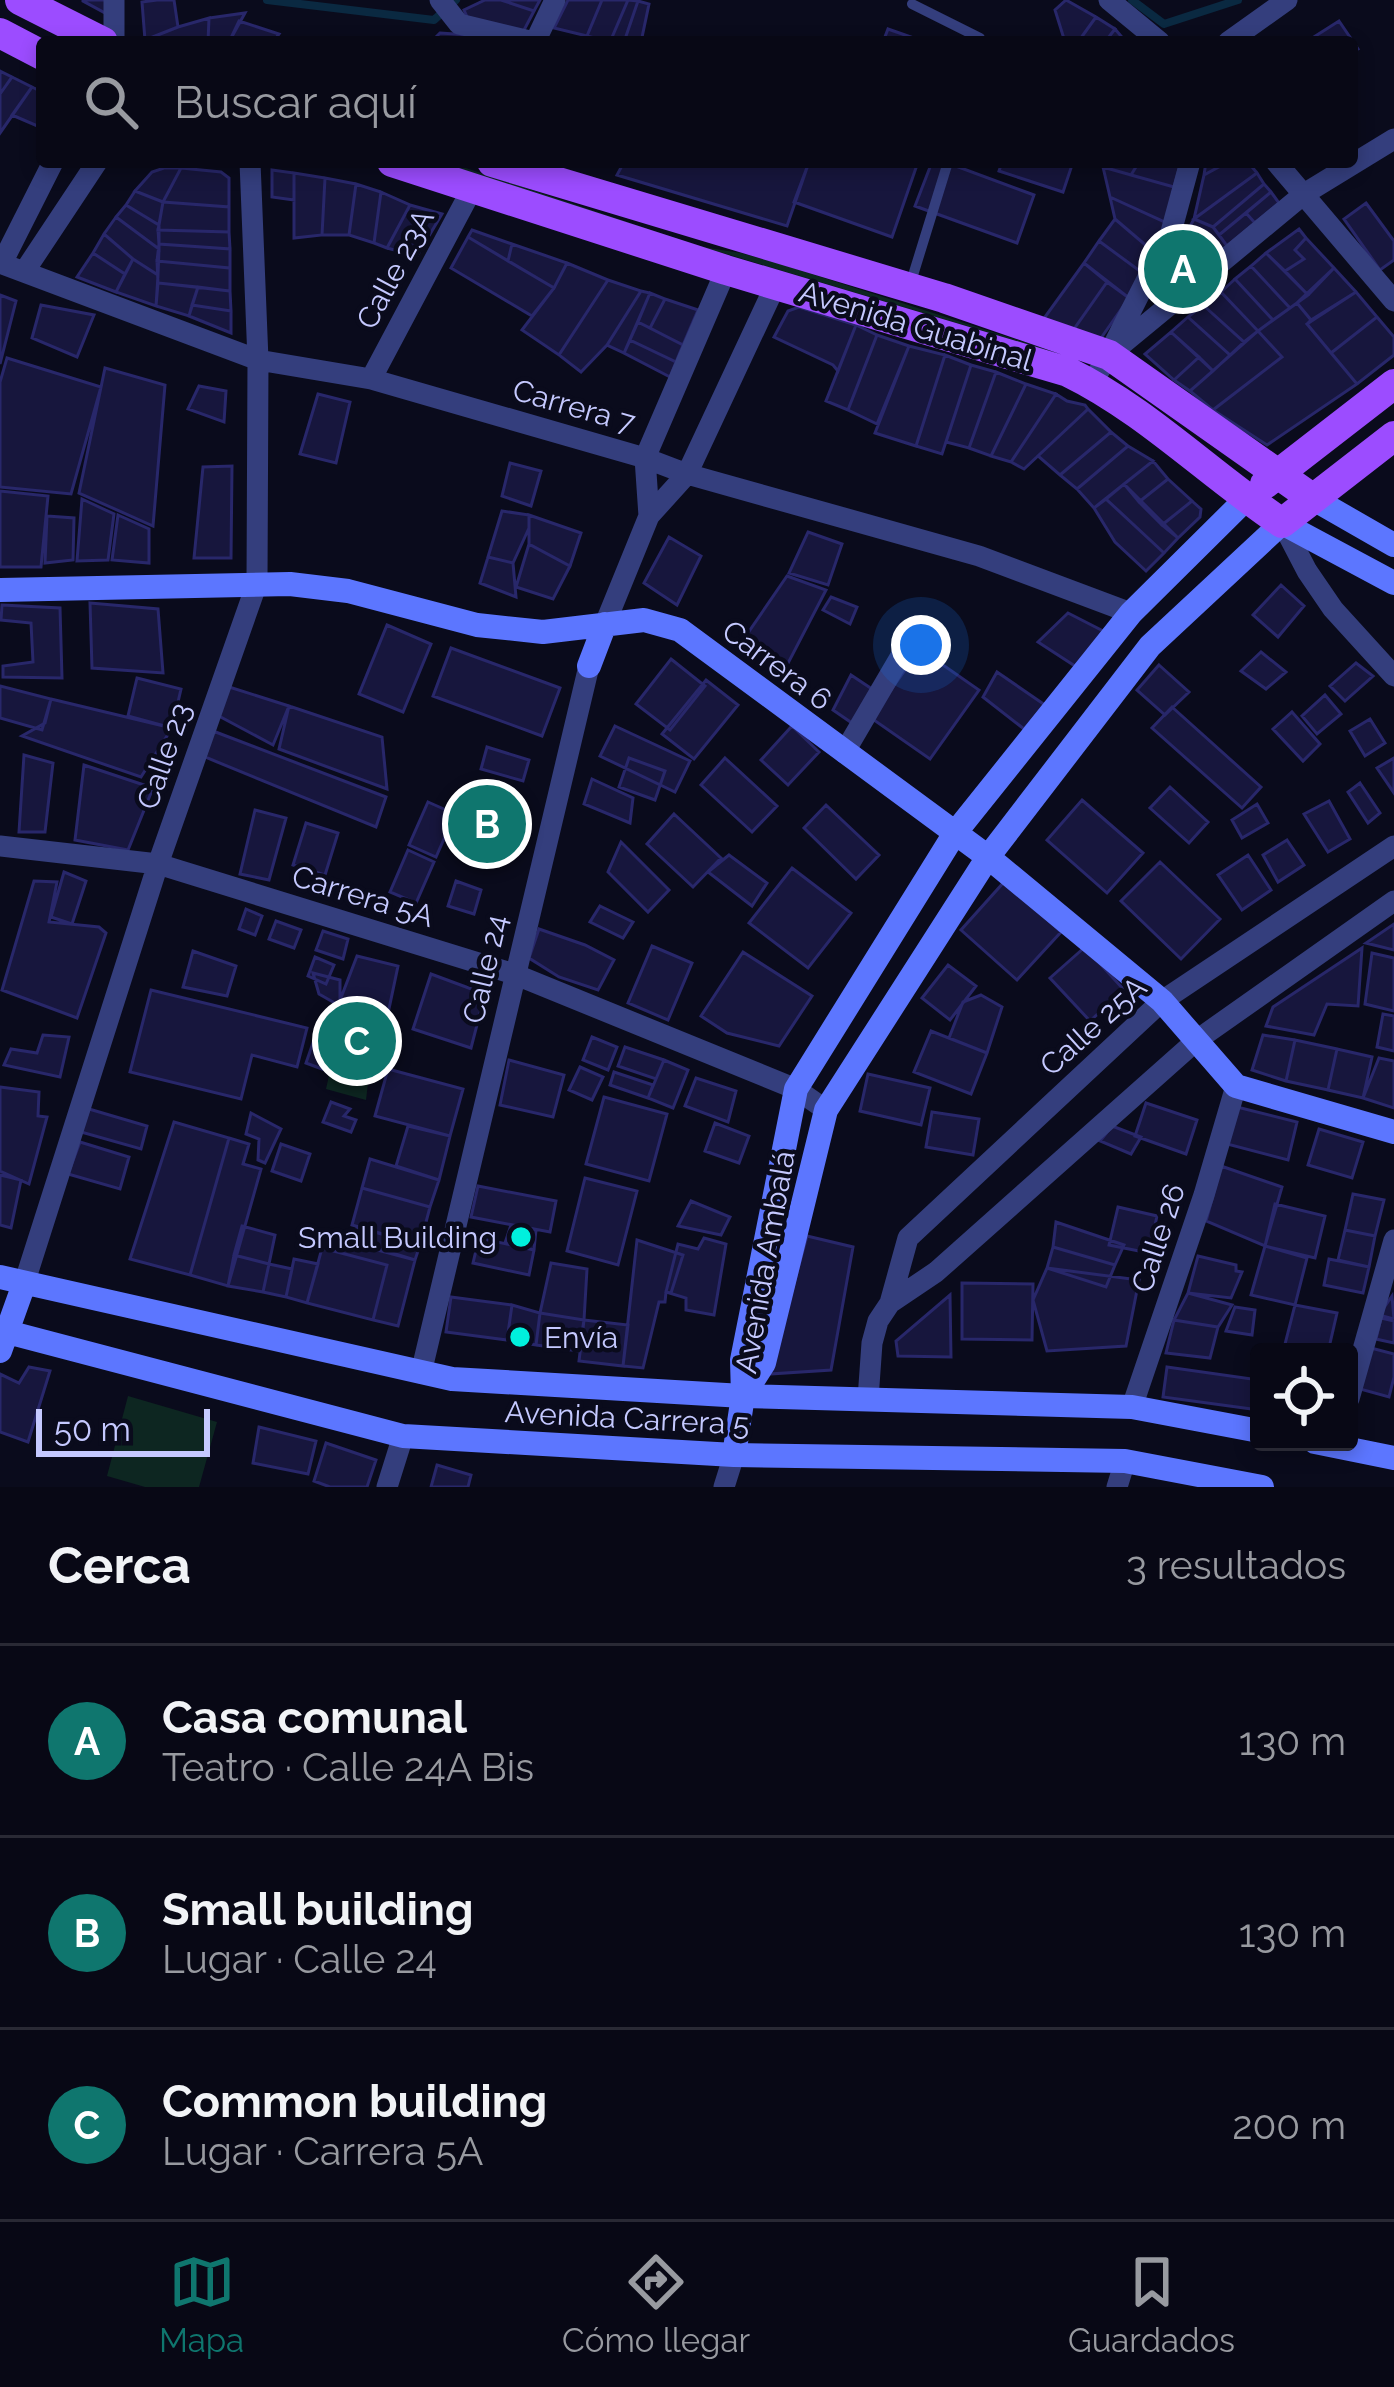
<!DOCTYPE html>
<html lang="es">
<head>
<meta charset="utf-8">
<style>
  body { margin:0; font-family:Raleway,sans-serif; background:#161622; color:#f1f3f6 }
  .controls { position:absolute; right:36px; bottom:36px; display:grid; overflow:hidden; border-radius:12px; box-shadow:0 6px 18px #0003 }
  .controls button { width:108px; height:108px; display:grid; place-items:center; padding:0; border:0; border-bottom:3px solid #292934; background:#080815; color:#f1f3f6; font:60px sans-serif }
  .scale { position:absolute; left:36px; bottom:30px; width:174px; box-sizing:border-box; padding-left:12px; border:6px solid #c5c9ff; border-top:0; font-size:33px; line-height:42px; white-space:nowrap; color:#c5c9ff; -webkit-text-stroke:9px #0a0b1c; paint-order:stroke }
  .you { position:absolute; left:921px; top:645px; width:42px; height:42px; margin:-30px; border:9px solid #fff; border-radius:50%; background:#1a73e8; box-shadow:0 0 0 18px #1a73e833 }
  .badge { display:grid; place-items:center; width:78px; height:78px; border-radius:50%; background:#0f766e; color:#fff; font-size:39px; font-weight:700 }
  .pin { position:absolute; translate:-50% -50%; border:6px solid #fff; box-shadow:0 3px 12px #0006 }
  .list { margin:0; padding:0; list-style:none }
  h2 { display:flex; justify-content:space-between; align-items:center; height:156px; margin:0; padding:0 48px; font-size:51px }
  h2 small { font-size:39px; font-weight:400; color:#989aa0 }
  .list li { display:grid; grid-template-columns:78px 1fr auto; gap:36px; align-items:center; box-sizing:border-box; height:192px; padding:0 48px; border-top:3px solid #292934 }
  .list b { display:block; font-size:45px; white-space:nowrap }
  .list p { margin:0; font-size:39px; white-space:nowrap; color:#989aa0 }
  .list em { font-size:39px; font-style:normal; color:#989aa0 }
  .icon { flex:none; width:66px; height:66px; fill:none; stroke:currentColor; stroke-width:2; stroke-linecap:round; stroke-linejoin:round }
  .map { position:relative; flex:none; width:1394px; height:1487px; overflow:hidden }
  .search { position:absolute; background:#080815; box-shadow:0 6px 18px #0003; left:36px; right:36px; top:36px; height:132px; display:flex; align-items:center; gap:30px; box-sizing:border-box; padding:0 42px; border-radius:12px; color:#989aa0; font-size:45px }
  .sheet { height:732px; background:#080815 }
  nav { display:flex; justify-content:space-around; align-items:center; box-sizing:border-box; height:168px; border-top:3px solid #292934; background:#080815; font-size:33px; color:#989aa0 }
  nav a { display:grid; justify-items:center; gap:6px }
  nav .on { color:#0f766e }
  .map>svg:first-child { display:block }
  .green { fill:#0d2621 }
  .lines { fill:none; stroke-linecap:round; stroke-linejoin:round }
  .stream { stroke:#0a2941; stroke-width:8 }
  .building { fill:#17163d; stroke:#28276a; stroke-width:3 }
  .lane { stroke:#343e7d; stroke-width:10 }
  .street { stroke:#343e7d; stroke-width:21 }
  .secondary { stroke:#5c76ff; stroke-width:24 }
  .primary { stroke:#9c4cff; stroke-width:30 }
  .poi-dot { fill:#00f0dd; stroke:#0a0b1c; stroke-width:4.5 }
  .labels { text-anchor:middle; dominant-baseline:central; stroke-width:9; stroke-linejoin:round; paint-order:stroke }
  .street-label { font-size:30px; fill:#c5c9ff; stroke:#0a0b1c }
  .poi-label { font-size:30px; fill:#c5c9ff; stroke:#0a0b1c; text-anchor:end }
</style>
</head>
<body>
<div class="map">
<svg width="1394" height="1487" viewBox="0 0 1394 1487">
  <rect width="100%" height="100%" fill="#0a0b1c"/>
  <path class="green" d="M419 162H448L702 247 741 253 787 266 1067 356Z
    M337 1054 369 1075 366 1100 326 1089 332 1062Z
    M128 1396 217 1422 199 1487H145L107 1476Z"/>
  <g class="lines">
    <path class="stream" d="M267 0 434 20 456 0
      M1132 0 1164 24 1238 0"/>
  </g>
  <path class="building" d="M108 0 107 14 83 1V0Z
    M157 0H174L178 27 145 40 142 2Z
    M485 0H501L534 11 523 32 468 19 464 10Z
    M501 0H540L534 11Z
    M568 0H602L587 36 554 28Z
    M602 0H628L610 42 587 36Z
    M628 0 638 1 624 42H610Z
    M1066 0 1096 17 1078 42H1065L1055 10Z
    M638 1 649 4 641 42H624Z
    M245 13 229 42H208L209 18Z
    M1096 17 1115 29 1105 42H1078Z
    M209 18 208 42 145 40 178 27Z
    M239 21 279 34 273 42H229Z
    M1339 21 1358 49 1352 52V42H1306Z
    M888 29 925 42H883Z
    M1115 29 1126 42H1105Z
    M440 33 469 35 480 42H436L435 38Z
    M0 71 12 77 0 94Z
    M12 77 32 87 0 133V94Z
    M32 87 42 92V128L12 115Z
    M624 162H809L787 226 617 175Z
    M809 162H918L892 237 794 202Z
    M932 162H945L1034 195 1017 243 915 206Z
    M1002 162H1073L1063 192 999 171Z
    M1103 162H1139L1131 175 1103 167Z
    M1139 162H1181L1174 187 1131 175Z
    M1206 162H1228L1204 175Z
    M1228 162H1248L1257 173 1194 219 1204 175Z
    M1103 167 1174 187 1167 223 1110 197Z
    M164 168H181L163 202 135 191 152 172Z
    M181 168 221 172 229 178V207L163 202Z
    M272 170 294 173V200L272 197Z
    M294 173 325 178 322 235 294 238Z
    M1257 173 1264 184 1213 227 1194 219Z
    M325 178 356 184 349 235H322Z
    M356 184 381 192 374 243 349 235Z
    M1264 184 1271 192 1219 235 1213 227Z
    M135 191 163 202 159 225 126 205Z
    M381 192 410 205 387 248 374 243Z
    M1271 192 1279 203 1255 223 1246 213Z
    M1110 197 1167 223 1156 254 1115 219Z
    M163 202 229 207V232L158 230Z
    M1366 203 1394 241V260L1380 270 1344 219Z
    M126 205 159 225V249L116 217Z
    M410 205 442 214 417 256 387 248Z
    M1246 213 1255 223 1227 246 1219 235Z
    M116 217 159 249 158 275 133 259 104 234Z
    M1115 219 1156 254 1148 277 1099 241Z
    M1194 219 1213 227 1227 246 1161 300 1154 293Z
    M1299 229 1306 238 1295 250 1304 259 1285 271 1266 253Z
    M158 230 229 232 230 249 159 244Z
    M472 230 512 244 508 261 468 237Z
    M104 234 133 259 125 274 93 253Z
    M468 237 554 288 532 316 451 268Z
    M1306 238 1334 268 1308 295 1285 271 1304 259 1295 250Z
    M1099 241 1148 277 1129 298 1084 263Z
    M159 244 230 249V268L157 261Z
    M512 244 567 263 554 288 508 261Z
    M93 253 125 274 116 292 77 277Z
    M1266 253 1308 295 1290 308 1251 266Z
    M133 259 158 275 156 306 116 292Z
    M157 261 230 268V291L158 283Z
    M567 263 608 280 559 355 522 330 554 288Z
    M1084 263 1107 282 1067 339 1037 328Z
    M1251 266 1290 308 1273 320 1235 279Z
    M1334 268 1356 292 1311 320 1297 303Z
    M1235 279 1273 320 1258 331 1221 292Z
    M608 280 641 291 607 345 581 372 559 355Z
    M1107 282 1129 298 1094 348 1067 339Z
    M158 283 198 287 189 316 156 306Z
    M198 287 230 291 231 311 192 305Z
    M641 291 650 293 624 353 607 345Z
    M1221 292 1258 331 1244 342 1203 305Z
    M1356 292 1377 317 1331 353 1307 324Z
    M650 293 665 299 650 328 638 322Z
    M0 295 16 301 0 364Z
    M665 299 698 310 683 345 650 328Z
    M1297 303 1311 320 1307 324 1357 384 1267 445 1213 410 1282 357 1258 331Z
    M41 305 94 315 77 357 32 338Z
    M192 305 231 311V333L189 316Z
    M1203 305 1244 342 1230 355 1188 317Z
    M799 307 856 325 838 371 833 365 774 337 788 311Z
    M1188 317 1230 355 1213 371 1171 332Z
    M1377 317 1394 337V355L1357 384 1331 353Z
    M638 322 683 345 676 362 630 340Z
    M856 325 877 335 848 410 826 401Z
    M1258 331 1282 357 1213 410 1190 391Z
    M1171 332 1199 357 1174 380 1145 354Z
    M877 335 909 346 877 424 848 410Z
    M630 340 676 362 670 377 624 353Z
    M909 346 945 355 916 446 875 433Z
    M945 355 971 365 942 454 916 446Z
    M1199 357 1213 371 1190 391 1174 380Z
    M7 358 101 387 71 494 0 487V382Z
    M971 365 996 372 969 448 946 442Z
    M105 368 165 385 153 526 79 493Z
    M996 372 1026 384 991 456 969 448Z
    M1026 384 1056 394 1011 462 991 456Z
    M199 386 226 391 224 422 188 409Z
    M318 394 350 402 336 463 300 454Z
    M1056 394 1067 401 1085 405 1088 409 1024 469 1011 462Z
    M1088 409 1111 432 1060 475 1038 456Z
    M1111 432 1128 446 1077 489 1060 475Z
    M1128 446 1153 461 1094 508 1077 489Z
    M1153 461 1168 479 1139 502 1124 484Z
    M510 463 541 471 531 506 502 496Z
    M232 466 231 558H194L203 467Z
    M1168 479 1192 501 1162 525 1139 502Z
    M1124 484 1178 538 1164 553 1106 499Z
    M0 491 48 496 41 567H0Z
    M82 499 114 514 108 560 77 561Z
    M1106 499 1164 553 1146 571 1115 542 1094 508Z
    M1192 501 1201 509 1200 517 1178 538 1162 525Z
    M502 511 529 515V528L513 563 488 557Z
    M118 515 149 529V563L112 560Z
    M529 515 581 533 570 566 529 544Z
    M47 516 74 518 73 560 45 563Z
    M808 532 842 544 828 585 789 573Z
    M669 537 701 556 677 605 644 583Z
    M529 544 570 566 553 599 516 587Z
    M488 557 513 563 516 597 480 583Z
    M787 576 826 590 784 671 739 646Z
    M1281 585 1304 606 1278 637 1253 615Z
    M831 597 857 607 850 624 823 610Z
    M90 603 158 609 163 673 92 668Z
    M2 605 60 608 62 678 3 677V666L33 662 31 623 1 620Z
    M1068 613 1107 633 1078 668 1038 642Z
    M387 625 431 644 403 712 359 694Z
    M451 648 560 688 542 736 433 696Z
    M920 649 979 690 930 759 871 718Z
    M1261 652 1286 672 1266 689 1241 671Z
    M671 659 705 686 670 730 636 704Z
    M1356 663 1373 676 1345 701 1330 686Z
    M1159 665 1189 692 1165 715 1137 690Z
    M997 672 1045 705 1024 729 983 697Z
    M851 675 872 689 852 723 833 710Z
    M137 678 181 689 172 728 128 716Z
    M706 680 738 705 694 759 662 734Z
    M0 686 51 699 42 730 0 718Z
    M226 686 289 706 273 745 217 715Z
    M1325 695 1341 714 1317 734 1302 716Z
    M51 699 172 728 141 777 22 736 45 723Z
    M289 706 382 737 387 789 279 749Z
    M1172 707 1261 787 1242 808 1152 728Z
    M1292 712 1320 744 1303 761 1273 729Z
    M1370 719 1385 743 1365 756 1350 731Z
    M615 726 690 761 675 792 600 756Z
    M792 726 819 752 788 785 761 760Z
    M213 731 386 797 376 827 205 757Z
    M487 747 529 760 523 781 481 769Z
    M24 755 53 763 45 832H19Z
    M629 758 665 771 655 800 619 787Z
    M725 758 777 806 752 832 701 785Z
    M1394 758V793L1377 768Z
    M84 765 153 788 128 850 75 840Z
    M592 779 633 798 630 823 584 804Z
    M1360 783 1380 813 1368 823 1348 792Z
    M1170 787 1208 822 1189 843 1150 808Z
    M1082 800 1143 853 1107 893 1047 840Z
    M478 801 509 809 500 846 463 839Z
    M1329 801 1350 839 1328 852 1304 814Z
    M428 802 455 814 436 857 409 845Z
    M1257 804 1268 823 1242 838 1232 820Z
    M826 805 879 855 856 879 804 828Z
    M255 810 286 818 269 880 240 874Z
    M674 814 721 858 693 887 647 844Z
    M306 823 338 833 325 875 293 865Z
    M1287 840 1304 865 1278 882 1263 855Z
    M621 842 669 890 648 912 608 872Z
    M408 850 434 862 416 903 390 892Z
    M729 855 767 883 752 906 708 872Z
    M1248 855 1271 890 1242 910 1218 875Z
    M1160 862 1220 919 1181 959 1121 901Z
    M792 868 851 913 808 968 749 923Z
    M64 872 86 881 72 924 51 917Z
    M34 881 57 882 49 922 99 927 106 933 77 1018 2 990Z
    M456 881 481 890 474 914 448 906Z
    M1005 881 1061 932 1017 980 961 930Z
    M600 906 633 922 623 938 590 922Z
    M246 909 262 916 255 935 239 929Z
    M276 921 301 930 294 948 269 939Z
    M1394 924V950L1366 943Z
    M539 929 585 945 614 960 598 990 559 977 529 958Z
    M323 931 348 939 343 959 316 950Z
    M652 946 692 963 668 1020 628 1003Z
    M1085 947 1124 990 1090 1021 1050 978Z
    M1362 948 1358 1006 1327 1004 1314 1035 1266 1026 1273 1007Z
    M193 951 236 966 227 996 183 987Z
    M743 952 812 996 779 1046 727 1033 701 1016Z
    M1372 953 1394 958V1011L1365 1004Z
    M357 956 398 966 386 1023 339 1003Z
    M315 957 334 965 326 984 308 976Z
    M948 965 976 986 950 1020 922 998Z
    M313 973 340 980V1006L319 994Z
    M431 974 485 994 471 1048 413 1029Z
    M151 990 307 1028 297 1067 252 1055 241 1099 130 1072Z
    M981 995 1002 1007 987 1053 949 1038 963 1002Z
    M341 1012 378 1028 372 1067 337 1054Z
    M1383 1014 1394 1016V1051L1377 1047Z
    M931 1031 987 1053 971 1094 914 1072Z
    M316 1034 332 1040 322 1069 306 1063Z
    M43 1035 69 1037 60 1077 4 1065 11 1049 37 1053Z
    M1263 1035 1295 1040 1286 1081 1252 1070Z
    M592 1037 617 1047 608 1070 583 1060Z
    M1295 1040 1337 1049 1328 1090 1286 1081Z
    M625 1047 664 1060 656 1079 618 1066Z
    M1337 1049 1372 1057 1363 1098 1328 1090Z
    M1379 1058 1394 1061V1108L1363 1098Z
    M509 1060 564 1075 553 1117 500 1105Z
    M664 1060 688 1070 673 1108 648 1098Z
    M580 1067 603 1077 592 1100 569 1090Z
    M388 1069 463 1089 450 1136 375 1116Z
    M614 1072 653 1085 648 1098 610 1085Z
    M868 1074 930 1088 921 1125 860 1111Z
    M696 1078 736 1091 728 1122 685 1106Z
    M0 1087 39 1092 38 1116 47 1117 29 1184 0 1171Z
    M604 1097 667 1114 649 1181 586 1164Z
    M331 1102 350 1109 344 1116 356 1120 351 1132 323 1122Z
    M1146 1103 1197 1120 1186 1154 1135 1136Z
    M1237 1107 1297 1122 1288 1160 1227 1144Z
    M89 1109 147 1126 141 1149 81 1132Z
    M932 1112 979 1119 973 1155 926 1147Z
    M251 1113 281 1129 265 1163 258 1160 259 1139 246 1134Z
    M174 1122 229 1138 190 1275 130 1259Z
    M715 1123 749 1136 739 1163 705 1151Z
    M408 1126 450 1136 439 1180 396 1166Z
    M1112 1126 1141 1137 1131 1154 1100 1141Z
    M1319 1129 1363 1142 1352 1178 1308 1165Z
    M229 1138 249 1144 243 1164 261 1169 228 1286 190 1275Z
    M80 1142 129 1157 120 1189 68 1174Z
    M281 1144 310 1154 301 1181 272 1171Z
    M370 1159 439 1180 430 1207 362 1188Z
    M1221 1166 1282 1187 1265 1246 1206 1221Z
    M0 1175 21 1180 11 1228 0 1225Z
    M585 1178 637 1191 618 1265 567 1251Z
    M478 1186 556 1201 550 1232 471 1217Z
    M362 1188 430 1207 420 1245 352 1225Z
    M1353 1194 1384 1200 1375 1236 1345 1230Z
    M691 1201 730 1217 721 1235 678 1226Z
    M1275 1204 1325 1216 1315 1258 1265 1246Z
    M1118 1207 1157 1216 1149 1253 1109 1245Z
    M1056 1222 1124 1245 1115 1265 1053 1247Z
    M511 1225 536 1230 534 1250 505 1243Z
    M242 1226 275 1235 269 1264 234 1255Z
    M357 1227 420 1245 415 1260 353 1241Z
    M1345 1230 1375 1236 1369 1267 1338 1260Z
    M325 1236 415 1260 398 1326 373 1320 387 1265 322 1248Z
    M807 1236 853 1247 831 1370 769 1374Z
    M479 1238 534 1250 529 1275 473 1263Z
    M704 1238 726 1244 714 1315 686 1310V1298L666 1292 678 1244 698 1249Z
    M637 1240 683 1255 671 1293 666 1292 665 1302H659L643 1368 623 1366Z
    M1265 1246 1307 1258 1295 1305 1251 1295Z
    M1053 1247 1115 1265 1106 1287 1047 1268Z
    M322 1248 387 1265 373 1320 307 1303Z
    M234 1255 269 1264 263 1292 228 1286Z
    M1198 1256 1236 1265V1271L1242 1272 1231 1298 1188 1293Z
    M294 1259 318 1264 307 1303 286 1297Z
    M1329 1259 1369 1267 1363 1293 1324 1285Z
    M551 1263 587 1269 584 1320 540 1313Z
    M269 1264 292 1269 286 1297 263 1292Z
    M1047 1268 1139 1280 1126 1346 1047 1351 1033 1300Z
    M962 1283 1033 1284 1032 1340 962 1339Z
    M1188 1293 1232 1305 1218 1327 1174 1320Z
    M950 1295 951 1357 898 1356 896 1341Z
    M1392 1296 1394 1319 1379 1315Z
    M451 1297 512 1305 507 1340 446 1332Z
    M512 1305 540 1313 536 1345 507 1340Z
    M1295 1305 1337 1313 1328 1352H1283Z
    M1235 1307 1255 1310 1252 1335 1226 1331Z
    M540 1313 584 1320 579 1351 536 1345Z
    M1381 1318 1394 1321V1343L1376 1339Z
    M584 1320 628 1325 623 1366 579 1361Z
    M1174 1320 1218 1327 1210 1358 1166 1353Z
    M1371 1348 1394 1354V1377L1389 1397 1360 1389Z
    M29 1367 50 1371 28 1442 0 1432V1374L19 1383Z
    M1167 1367 1259 1380V1410L1163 1397Z
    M259 1427 316 1441 308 1474 253 1463Z
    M326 1443 376 1460 367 1487H330L314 1481Z
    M437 1465 471 1475 468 1487H431Z"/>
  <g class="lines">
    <path class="lane" d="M912 4 980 38 981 42
      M910 285 948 162"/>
    <path class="street" d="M440 0 459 24 534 42
      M1109 0 1160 42
      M114 42V0
      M535 42 555 0
      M1228 42 1287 0
      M1276 162 1394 301
      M0 263 258 360 371 379 645 458 687 474 979 556 1131 613
      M2 263 53 162
      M24 272 97 162
      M1114 344 1171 232 1190 162
      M371 379 473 187
      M1091 384 1109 355 1304 194 1394 139
      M649 516 645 458 726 270
      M1282 523 1307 571 1333 609 1394 676
      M605 624 649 516 687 474 776 284
      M844 753 909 642
      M0 846 158 864 514 974 796 1089 826 1110
      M24 1284 158 864 257 583 258 360 250 162
      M890 1303 936 1272 1197 1040 1394 901
      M421 1373 589 666
      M868 1399 872 1343 878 1321 890 1303 908 1238 1162 1001 1394 846
      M1349 1399 1394 1240
      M1132 1407 1204 1195 1236 1086
      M387 1487 403 1436
      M724 1487 734 1455
      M1117 1487 1125 1461"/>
    <path class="secondary" d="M1312 498 1394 545
      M0 590 290 584 348 591 477 625 543 632 644 620 680 630 988 857 1162 1001 1236 1086 1394 1132
      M589 666 605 624
      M0 1277 452 1379 743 1396 1132 1407 1259 1431
      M0 1330 403 1436 734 1455 1125 1461 1262 1487
      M0 1351 24 1284
      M743 1396 764 1363 826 1110 988 857 1150 646 1282 523 1394 583
      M1315 1442 1394 1458
      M734 1455 743 1396 742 1360 796 1089 955 833 1131 613 1246 499"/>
    <path class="primary" d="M20 0 103 42
      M0 33 42 55
      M392 162 726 270 1068 372C1146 410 1210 475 1282 523L1394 436
      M492 162 944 298 1109 355 1312 498
      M1265 484 1394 384"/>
  </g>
  <g class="poi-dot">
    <circle cx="521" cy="1237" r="12"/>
    <circle cx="520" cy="1337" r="12"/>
  </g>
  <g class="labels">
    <g class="street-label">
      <text transform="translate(395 269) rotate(-62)">Calle 23A</text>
      <text transform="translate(916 326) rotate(17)">Avenida Guabinal</text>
      <text transform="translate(574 406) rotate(16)">Carrera 7</text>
      <text transform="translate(777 665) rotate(37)">Carrera 6</text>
      <text transform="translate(164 756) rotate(-71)">Calle 23</text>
      <text transform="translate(363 896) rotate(17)">Carrera 5A</text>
      <text transform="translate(485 969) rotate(-77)">Calle 24</text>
      <text transform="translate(1093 1026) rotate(-42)">Calle 25A</text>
      <text transform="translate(1158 1238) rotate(-72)">Calle 26</text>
      <text transform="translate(765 1262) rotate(-80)">Avenida Ambalá</text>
      <text transform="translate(627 1418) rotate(3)">Avenida Carrera 5</text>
    </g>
    <g class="poi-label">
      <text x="497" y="1237">Small Building</text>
      <text x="544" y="1337" text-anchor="start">Envía</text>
    </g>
  </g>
</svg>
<div class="controls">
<button><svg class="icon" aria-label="locate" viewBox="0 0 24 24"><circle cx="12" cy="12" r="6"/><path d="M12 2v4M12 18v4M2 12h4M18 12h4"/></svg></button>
</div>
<div class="scale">50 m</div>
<div class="you"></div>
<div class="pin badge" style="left:1183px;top:269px">A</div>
<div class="pin badge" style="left:487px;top:824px">B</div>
<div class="pin badge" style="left:357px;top:1041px">C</div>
<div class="search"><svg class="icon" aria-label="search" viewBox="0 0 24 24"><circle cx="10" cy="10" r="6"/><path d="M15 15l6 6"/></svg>Buscar aquí</div>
</div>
<section class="sheet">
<h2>Cerca<small>3 resultados</small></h2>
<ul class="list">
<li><span class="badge">A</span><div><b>Casa comunal</b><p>Teatro · Calle 24A Bis</p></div><em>130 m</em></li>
<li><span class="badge">B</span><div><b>Small building</b><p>Lugar · Calle 24</p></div><em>130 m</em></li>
<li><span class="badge">C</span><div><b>Common building</b><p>Lugar · Carrera 5A</p></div><em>200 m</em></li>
</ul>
</section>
<nav>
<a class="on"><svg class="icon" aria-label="map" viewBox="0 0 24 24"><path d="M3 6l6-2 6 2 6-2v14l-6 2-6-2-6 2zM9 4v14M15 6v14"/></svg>Mapa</a>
<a><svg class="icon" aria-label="directions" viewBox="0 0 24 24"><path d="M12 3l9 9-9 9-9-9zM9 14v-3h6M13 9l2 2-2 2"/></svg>Cómo llegar</a>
<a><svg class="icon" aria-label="saved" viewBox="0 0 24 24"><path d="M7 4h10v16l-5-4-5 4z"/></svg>Guardados</a>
</nav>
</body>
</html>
